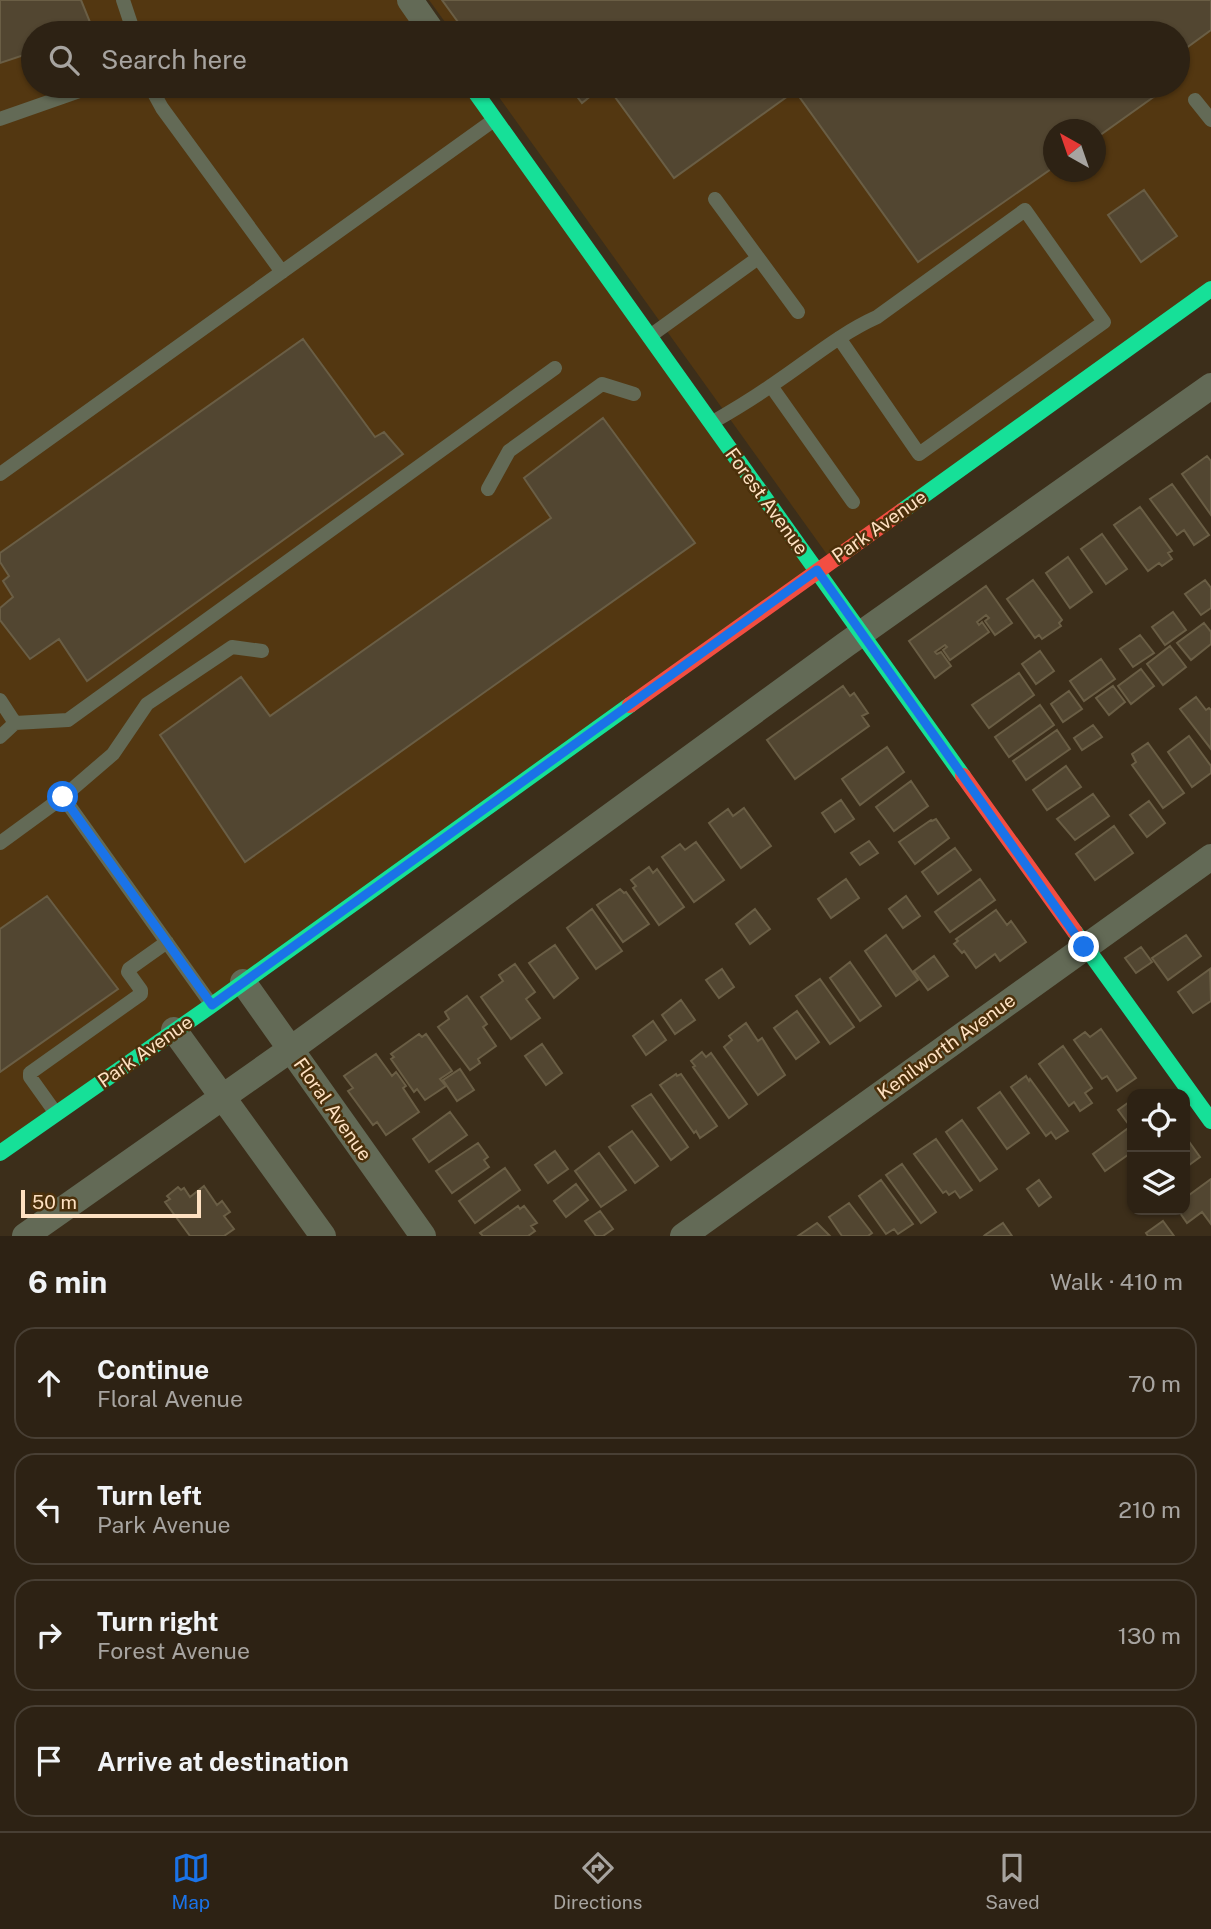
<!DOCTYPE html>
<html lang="en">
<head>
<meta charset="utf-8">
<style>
  body { margin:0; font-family:"Public Sans",sans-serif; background:#352a1d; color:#f1f3f6 }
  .controls { position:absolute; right:21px; bottom:21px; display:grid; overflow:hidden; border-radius:14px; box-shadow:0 2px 5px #0004 }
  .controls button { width:63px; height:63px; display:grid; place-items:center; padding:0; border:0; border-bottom:2px solid #483f34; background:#2d2214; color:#f1f3f6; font:35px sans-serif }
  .compass { position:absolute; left:1043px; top:119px; width:63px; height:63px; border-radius:50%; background:#2d2214; box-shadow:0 2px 5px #0004; rotate:320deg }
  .scale { position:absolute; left:21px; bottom:18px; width:180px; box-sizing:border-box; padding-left:7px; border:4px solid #fee1c2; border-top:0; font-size:19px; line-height:24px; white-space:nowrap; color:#fee1c2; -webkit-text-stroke:5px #4b300b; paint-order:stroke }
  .stop { position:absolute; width:21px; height:21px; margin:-16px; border:5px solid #1a73e8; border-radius:50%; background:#fff }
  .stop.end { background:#1a73e8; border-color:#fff; box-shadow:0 2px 7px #0008 }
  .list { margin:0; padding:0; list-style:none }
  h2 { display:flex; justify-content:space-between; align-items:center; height:91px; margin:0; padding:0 28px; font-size:30px }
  h2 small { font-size:23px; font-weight:400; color:#a7a4a0 }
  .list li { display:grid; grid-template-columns:46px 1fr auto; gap:21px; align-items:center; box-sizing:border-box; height:112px; margin:0 14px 14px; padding:0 14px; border:2px solid #483f34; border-radius:21px }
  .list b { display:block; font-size:26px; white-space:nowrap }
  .list p { margin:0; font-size:23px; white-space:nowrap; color:#a7a4a0 }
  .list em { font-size:23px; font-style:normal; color:#a7a4a0 }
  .icon { flex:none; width:38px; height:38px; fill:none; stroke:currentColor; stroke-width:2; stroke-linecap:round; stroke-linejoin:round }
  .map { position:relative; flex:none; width:1211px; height:1236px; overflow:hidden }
  .search { position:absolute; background:#2d2214; box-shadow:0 2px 5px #0004; left:21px; right:21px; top:21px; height:77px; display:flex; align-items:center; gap:18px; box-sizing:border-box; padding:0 24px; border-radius:38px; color:#a7a4a0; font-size:26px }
  .sheet { height:595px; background:#2d2214 }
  nav { display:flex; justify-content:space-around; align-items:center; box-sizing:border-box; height:98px; border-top:2px solid #483f34; background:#2d2214; font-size:19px; color:#a7a4a0 }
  nav a { display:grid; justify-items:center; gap:4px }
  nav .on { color:#1a73e8 }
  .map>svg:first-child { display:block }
  .built { fill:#533711; fill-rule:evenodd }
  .building { fill:#524631; stroke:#6a5e45; stroke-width:2 }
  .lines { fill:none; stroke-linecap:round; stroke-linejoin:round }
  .lane { stroke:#636a56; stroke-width:14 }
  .street { stroke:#636a56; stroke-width:26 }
  .fast { stroke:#16e098; stroke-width:16 }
  .jam { stroke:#f24e42; stroke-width:16 }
  .route { stroke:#1a73e8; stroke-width:9 }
  .labels { text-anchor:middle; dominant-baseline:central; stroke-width:5; stroke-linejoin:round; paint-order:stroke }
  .street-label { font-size:19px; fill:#fee1c2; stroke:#4b300b }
</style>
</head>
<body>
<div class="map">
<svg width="1211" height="1236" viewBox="0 0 1211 1236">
  <rect width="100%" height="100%" fill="#3c2e1a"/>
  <path class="built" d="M0 0H410L433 33H33V86H471L817 570 0 1153Z
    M429 0H1211V289L831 560 491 86H1178V33H453ZM1054 130H1096V172H1054Z"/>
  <path class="building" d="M0 0H81L94 32 33 33V52L0 63Z
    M442 0H1211V30L1178 54V33H530L527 29 522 33H466Z
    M569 86H603L582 103Z
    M607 86H1169L1096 138V130H1054V167L918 262 795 91 674 178Z
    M1144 190 1177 236 1141 262 1108 215Z
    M303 339 375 437 384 432 403 454 87 681 59 639 30 659 0 620V608L13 597 3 581 9 576 0 562V553Z
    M603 418 695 543 245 862 160 735 241 677 270 716 551 518 524 478Z
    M1207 456 1211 461V515L1182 474Z
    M1172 484 1209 535 1194 545 1184 530 1177 535 1150 499Z
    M1140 507 1172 551 1168 553 1172 559 1162 566 1159 563 1148 571 1114 525Z
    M1102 534 1127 569 1106 584 1081 549Z
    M1068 557 1092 592 1070 608 1046 573Z
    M1033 580 1062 620 1059 623 1061 626 1042 639 1039 635 1035 638 1007 599Z
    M1205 580 1211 588V608L1201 615 1185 594Z
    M986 586 1012 623 995 635 985 621 989 618 986 615 977 622 979 625 982 622 989 632 950 660 943 650 947 647 945 645 935 652 937 654 941 652 951 666 935 678 909 641Z
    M1173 612 1186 630 1165 645 1152 627Z
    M1204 623 1211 632V644L1191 660 1177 643Z
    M1140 635 1154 653 1133 667 1120 649Z
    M1170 646 1186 667 1163 685 1147 664Z
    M1040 651 1054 671 1036 684 1022 664Z
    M1101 659 1115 679 1084 701 1070 681Z
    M1141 669 1154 686 1131 704 1118 686Z
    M1019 673 1034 695 989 728 972 705Z
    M843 686 850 696 854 693 868 713 862 716 869 726 795 779 767 740Z
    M1113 686 1125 702 1109 715 1096 698Z
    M1069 691 1082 709 1063 722 1051 704Z
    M1196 697 1206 710 1209 708 1211 710V749L1180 709Z
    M1040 705 1054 725 1009 757 995 737Z
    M1093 725 1102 737 1082 750 1074 738Z
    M1057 730 1070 749 1026 780 1013 761Z
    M1189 736 1211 766V773L1192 787 1168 752Z
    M1148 743 1184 793 1163 808 1132 765 1136 762 1132 754Z
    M887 747 904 772 860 805 842 779Z
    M1066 766 1081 787 1047 810 1033 790Z
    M911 781 928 806 894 831 876 807Z
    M1093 794 1109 816 1075 840 1057 819Z
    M841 800 854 819 835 832 822 813Z
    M1149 801 1165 823 1147 837 1130 815Z
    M744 808 771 846 741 868 709 823 728 809 733 816Z
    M936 819 949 838 915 864 899 842 931 820 932 821Z
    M1114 826 1133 853 1095 880 1076 854Z
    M869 841 878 853 860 865 851 853Z
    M696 842 724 880 694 902 662 857 680 844 685 850Z
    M955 848 971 870 938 894 922 872Z
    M649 867 653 873 657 869 684 907 659 925 633 888 636 886 631 880Z
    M846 879 859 898 831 918 818 899Z
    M980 879 995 900 950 932 935 912Z
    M620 889 624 893 626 892 649 924 623 942 597 905Z
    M47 896 118 989 0 1072V929Z
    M906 896 920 916 903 928 889 909Z
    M592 909 622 951 596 969 567 928Z
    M755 909 770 929 750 944 736 924Z
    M996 910 1007 925 1011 921 1026 942 1000 961 995 954 976 968 964 951 962 953 954 944 958 941 956 939Z
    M886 935 918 980 896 996 865 951Z
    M1186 935 1201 956 1168 980 1152 958Z
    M555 945 578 978 554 998 529 963Z
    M1141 947 1152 962 1136 973 1125 958Z
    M934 956 948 976 928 990 914 971Z
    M850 962 881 1006 860 1021 830 978Z
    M515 964 535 992 526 999 540 1018 511 1039 481 997 503 981 499 975Z
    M722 969 734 987 719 998 706 980Z
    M1210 969 1211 1001 1193 1013 1178 992Z
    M820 979 854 1027 830 1044 796 996Z
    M467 996 487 1024 483 1027 496 1046 478 1059 480 1063 470 1070 438 1027 449 1019 445 1012Z
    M681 1000 695 1020 675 1034 662 1015Z
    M797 1011 819 1042 796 1059 774 1028Z
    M653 1021 666 1040 646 1055 633 1036Z
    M746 1023 758 1041 762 1038 785 1075 758 1095 724 1047 732 1040 729 1036Z
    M1101 1029 1136 1078 1117 1091 1107 1076 1102 1079 1074 1040 1085 1032 1090 1037Z
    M419 1034 422 1037 426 1034 452 1071 440 1079 446 1086 425 1100 417 1089 414 1092 391 1059 394 1057 391 1054Z
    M542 1044 562 1073 546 1085 525 1056Z
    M1063 1046 1092 1088 1085 1093 1092 1103 1080 1111 1074 1102 1069 1106 1039 1064Z
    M702 1052 706 1057 711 1053 747 1104 729 1118 693 1067 695 1066 691 1061Z
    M376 1054 392 1076 396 1072 406 1086 403 1088 419 1112 386 1135 377 1122 373 1125 348 1091 353 1088 344 1076Z
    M460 1069 474 1090 457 1101 443 1080Z
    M676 1074 677 1076 681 1074 717 1126 700 1138 696 1131 694 1133 660 1085Z
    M1026 1076 1029 1081 1030 1079 1068 1131 1056 1139 1051 1132 1046 1136 1011 1087Z
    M1000 1092 1029 1133 1007 1149 978 1108Z
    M651 1094 688 1147 671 1160 632 1106Z
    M1132 1100V1129L1118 1110Z
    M450 1112 467 1135 429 1162 413 1139Z
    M962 1120 997 1169 980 1181 946 1132Z
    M1127 1129 1132 1136V1152L1105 1171 1093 1154Z
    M632 1131 658 1166 635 1183 609 1147Z
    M1185 1136 1200 1157 1185 1168Z
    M936 1139 972 1190 960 1198 955 1191 949 1195 946 1191 943 1193 914 1154Z
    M478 1143 488 1157 484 1160 489 1167 452 1193 436 1171Z
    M555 1151 568 1169 548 1183 535 1165Z
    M599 1153 626 1190 601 1207 575 1171Z
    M902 1164 936 1212 921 1223 886 1175Z
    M505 1168 520 1190 475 1223 459 1201Z
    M1211 1179V1224L1202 1212 1187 1223 1178 1210H1185V1198Z
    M881 1180 913 1224 898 1234 894 1229 886 1234 859 1196Z
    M1039 1180 1051 1197 1039 1206 1027 1189Z
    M576 1184 588 1200 566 1217 554 1201Z
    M204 1186 217 1205 222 1201 230 1212 224 1216 234 1229 224 1236H190L165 1202 170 1199 167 1196 178 1187 181 1190 184 1188 190 1197Z
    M849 1203 872 1233 868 1236H842L829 1217Z
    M518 1206 520 1209 524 1206 537 1223 531 1226 535 1231 528 1236H483L480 1233Z
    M600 1211 613 1229 603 1236H596L585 1221Z
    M1163 1221 1174 1236H1148L1146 1233Z
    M817 1223 830 1236H798Z
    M1003 1223 1012 1236H984L985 1235Z"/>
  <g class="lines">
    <path class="lane" d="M123 0 134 33
      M150 86 162 108 282 272
      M1195 100 1211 120
      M0 119 94 86
      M715 199 798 312
      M650 336 758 258
      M771 386 853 502
      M711 423C732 411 752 399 772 385 807 362 839 334 877 317L1025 210 1104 322 919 454 839 338
      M0 474 494 120
      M488 489 509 451 602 384 634 394
      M0 700 15 723 68 720 555 368
      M0 737 15 723
      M63 797 211 1004
      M0 843 63 797 113 754 147 704 232 647 262 651
      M55 1112 30 1077V1073L141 994V990L128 972 129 969 167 942"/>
    <path class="street" d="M410 0 433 33
      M243 982 423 1236
      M174 1030 323 1236
      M25 1236 291 1049 845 645 1211 386
      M683 1236 1211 857"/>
    <path class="fast" d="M471 86 963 776
      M902 511 1211 289
      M1075 932 1211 1121
      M0 1153 212 1005 630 705"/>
    <path class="jam" d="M630 705 902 511
      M963 776 1075 932"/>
  </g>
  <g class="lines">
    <path class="route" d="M63 797 212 1005 817 570 1084 947"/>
  </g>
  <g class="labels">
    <g class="street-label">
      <text transform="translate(767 501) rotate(54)">Forest Avenue</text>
      <text transform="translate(879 526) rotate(-35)">Park Avenue</text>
      <text transform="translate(946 1046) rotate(-36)">Kenilworth Avenue</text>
      <text transform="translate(145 1051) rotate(-35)">Park Avenue</text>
      <text transform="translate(333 1109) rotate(55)">Floral Avenue</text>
    </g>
  </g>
</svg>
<div class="controls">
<button><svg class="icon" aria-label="locate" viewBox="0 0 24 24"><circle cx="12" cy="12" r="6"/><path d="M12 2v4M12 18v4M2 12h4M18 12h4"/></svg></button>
<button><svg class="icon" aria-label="layers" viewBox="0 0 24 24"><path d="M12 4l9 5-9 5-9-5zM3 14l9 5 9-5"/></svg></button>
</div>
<svg class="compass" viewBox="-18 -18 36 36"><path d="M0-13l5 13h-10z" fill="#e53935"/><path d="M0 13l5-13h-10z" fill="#a7a4a0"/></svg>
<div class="scale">50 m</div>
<div class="stop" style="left:63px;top:797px"></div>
<div class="stop end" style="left:1084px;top:947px"></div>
<div class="search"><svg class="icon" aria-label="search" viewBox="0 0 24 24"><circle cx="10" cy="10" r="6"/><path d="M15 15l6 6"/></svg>Search here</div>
</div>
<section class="sheet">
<h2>6 min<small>Walk · 410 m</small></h2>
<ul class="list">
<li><svg class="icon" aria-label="ahead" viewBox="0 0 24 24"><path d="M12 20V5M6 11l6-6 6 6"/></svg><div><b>Continue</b><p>Floral Avenue</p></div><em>70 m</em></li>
<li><svg class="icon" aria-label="left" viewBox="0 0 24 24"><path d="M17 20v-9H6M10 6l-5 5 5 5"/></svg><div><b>Turn left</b><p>Park Avenue</p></div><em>210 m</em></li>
<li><svg class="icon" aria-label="right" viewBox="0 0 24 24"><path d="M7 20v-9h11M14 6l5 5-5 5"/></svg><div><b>Turn right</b><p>Forest Avenue</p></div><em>130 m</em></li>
<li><svg class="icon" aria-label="arrive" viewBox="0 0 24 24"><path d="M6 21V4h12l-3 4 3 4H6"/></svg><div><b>Arrive at destination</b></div></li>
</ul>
</section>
<nav>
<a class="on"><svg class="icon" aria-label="map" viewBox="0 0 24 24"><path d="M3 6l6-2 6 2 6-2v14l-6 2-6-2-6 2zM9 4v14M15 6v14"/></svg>Map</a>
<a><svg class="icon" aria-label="directions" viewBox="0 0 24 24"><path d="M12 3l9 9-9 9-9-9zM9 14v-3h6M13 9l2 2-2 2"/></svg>Directions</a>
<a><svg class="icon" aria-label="saved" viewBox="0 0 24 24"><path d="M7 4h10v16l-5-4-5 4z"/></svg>Saved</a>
</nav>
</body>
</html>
